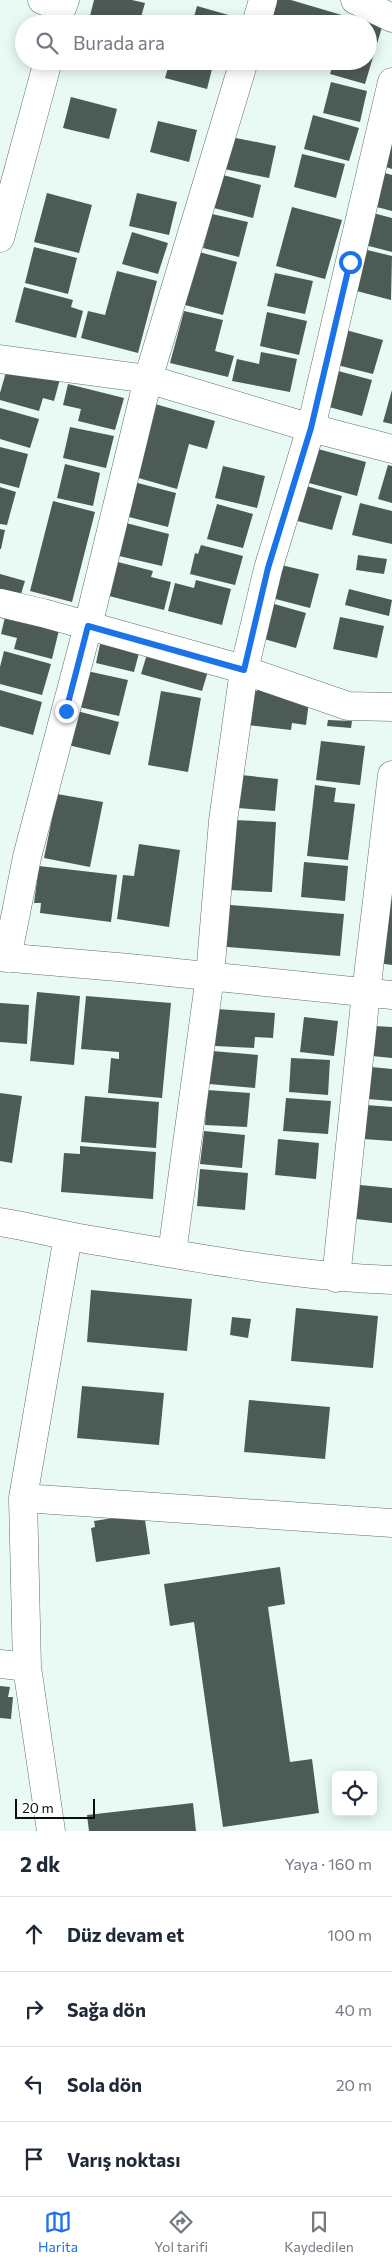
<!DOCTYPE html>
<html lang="tr">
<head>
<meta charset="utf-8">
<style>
  body { margin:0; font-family:Commissioner,sans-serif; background:#f6f6f7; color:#1f2937 }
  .controls { position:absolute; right:15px; bottom:15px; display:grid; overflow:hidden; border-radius:8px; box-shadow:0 2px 12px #0003 }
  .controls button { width:45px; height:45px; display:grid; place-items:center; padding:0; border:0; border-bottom:1px solid #e0e1e3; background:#fff; color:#1f2937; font:25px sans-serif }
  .scale { position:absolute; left:15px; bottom:12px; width:80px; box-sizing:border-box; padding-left:5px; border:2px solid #0a0f0e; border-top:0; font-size:14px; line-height:18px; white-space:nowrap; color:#0a0f0e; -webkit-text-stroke:4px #fff; paint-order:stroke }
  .stop { position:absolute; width:15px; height:15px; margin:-11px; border:4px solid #1a73e8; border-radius:50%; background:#fff }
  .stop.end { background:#1a73e8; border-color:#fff; box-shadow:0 1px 5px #0008 }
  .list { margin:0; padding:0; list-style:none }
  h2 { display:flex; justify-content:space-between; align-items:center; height:65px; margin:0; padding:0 20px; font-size:21px }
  h2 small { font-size:16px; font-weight:400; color:#747a83 }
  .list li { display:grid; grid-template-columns:32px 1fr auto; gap:15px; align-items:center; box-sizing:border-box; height:75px; padding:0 20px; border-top:1px solid #e0e1e3 }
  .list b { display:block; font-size:19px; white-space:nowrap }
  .list em { font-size:16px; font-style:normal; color:#747a83 }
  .icon { flex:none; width:28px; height:28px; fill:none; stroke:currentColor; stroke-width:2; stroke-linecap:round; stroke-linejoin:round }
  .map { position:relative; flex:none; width:392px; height:1831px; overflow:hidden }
  .search { position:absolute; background:#fff; box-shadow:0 2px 12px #0003; left:15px; right:15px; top:15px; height:55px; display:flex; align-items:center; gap:12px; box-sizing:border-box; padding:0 18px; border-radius:28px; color:#747a83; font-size:19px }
  .sheet { height:365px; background:#fff }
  nav { display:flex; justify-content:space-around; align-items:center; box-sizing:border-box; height:70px; border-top:1px solid #e0e1e3; background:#fff; font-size:14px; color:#747a83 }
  nav a { display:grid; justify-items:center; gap:2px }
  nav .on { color:#1a73e8 }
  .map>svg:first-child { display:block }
  .building { fill:#4d5b57 }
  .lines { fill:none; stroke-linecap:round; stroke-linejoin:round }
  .minor-casing { stroke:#606f6b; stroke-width:29 }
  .minor { stroke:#fff; stroke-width:28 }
  .route { stroke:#1a73e8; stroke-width:6 }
</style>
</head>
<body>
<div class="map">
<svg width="392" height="1831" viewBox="0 0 392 1831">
  <rect width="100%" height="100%" fill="#e9faf5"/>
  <path class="building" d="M94 0H132L145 3 139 24H103L89 20Z
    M268 0H291L382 27 365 84 330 74 334 61H368V24H261Z
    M197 6 232 16 229 24H192Z
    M109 61H129L128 67Z
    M170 61H214L207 89 165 78Z
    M331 82 367 91 360 122 323 113Z
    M71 97 117 109 109 139 63 128Z
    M313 115 359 128 349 161 304 149Z
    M158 121 197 130 189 162 150 152Z
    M392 123V169L380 165Z
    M231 137 276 146 269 178 224 169Z
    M302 154 345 164 336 198 294 187Z
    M377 171 392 175V211L369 205Z
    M223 175 261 185 253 218 214 208Z
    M47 193 92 205 79 253 34 242Z
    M137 193 177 202 169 235 129 226Z
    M292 207 342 220 325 279 276 266Z
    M369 212 392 218V252L361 244Z
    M212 214 248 222 239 257 203 248Z
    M132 232 168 243 158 274 122 264Z
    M34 247 77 258 68 294 25 283Z
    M359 248 392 256 391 300 349 289Z
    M199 252 237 262 223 315 185 305Z
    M117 271 157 281 138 353 81 338 88 311 105 315Z
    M275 273 313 281 305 314 267 306Z
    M24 287 73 300 71 307 83 311 76 338 15 322Z
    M184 311 223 320 215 351 234 356 228 377 170 363Z
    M267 312 307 321 299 355 260 346Z
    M342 329 383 340 373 374 333 364Z
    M261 352 297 359 290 392 232 381 237 359 259 364Z
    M8 365 60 379 54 401 43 398 39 411 0 400V393Z
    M327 368 372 380 362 416 318 404Z
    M68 384 124 398 115 430 78 421 81 409 63 405Z
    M392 390V424L383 422Z
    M155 404 215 421 207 449 189 444 177 489 135 477Z
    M0 408 39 419 30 448 0 439Z
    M70 427 114 436 106 468 63 458Z
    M307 446 366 462 357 496 298 480Z
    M0 447 28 454 19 488 0 483Z
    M65 464 100 473 93 506 57 498Z
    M388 465 392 466V503L378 499Z
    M223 466 265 476 257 508 215 498Z
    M134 482 176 493 168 527 125 516Z
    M299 484 342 496 332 530 290 519Z
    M0 487 16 492 7 525 0 524Z
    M53 501 95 512 72 602 30 591Z
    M360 503 392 511V544L352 535Z
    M217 504 253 514 243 548 207 539Z
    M126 523 169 534 162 566 119 556Z
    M0 529 5 530 1 549H0Z
    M201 545 243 556 235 585 190 574 195 553 198 554Z
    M358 555 387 559 384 574 356 570Z
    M114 561 153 571 151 577 171 582 164 610 105 595Z
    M277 564 319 574 310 608 268 597Z
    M0 574 25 581 21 594 0 589Z
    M196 580 231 589 222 625 168 611 175 583 194 588Z
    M349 589 392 600 389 616 345 605Z
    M267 602 306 613 296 648 257 637Z
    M5 617 59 630 52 659 14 649 17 638 1 634Z
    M340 617 384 626 377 658 333 649Z
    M100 644 139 653 134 672 96 663Z
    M4 651 51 664 42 695 0 684V667Z
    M147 654 208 671 202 691 141 674Z
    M87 671 128 680 119 716 79 707Z
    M258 687 310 693 306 725 292 723 291 730 247 725 251 690 257 691Z
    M0 690 42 702 33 735 0 726Z
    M161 691 201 698 188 772 148 765Z
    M77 711 119 722 110 755 68 745Z
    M328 720 352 721 351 728 327 726Z
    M321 741 365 746 360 785 316 780Z
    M241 775 278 779 275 811 238 808Z
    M315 785 336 788 334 802 355 804 348 860 307 856Z
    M57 794 103 802 90 867 44 858Z
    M234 820 276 822 272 892 230 890Z
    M139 844 180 850 169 927 117 919 123 875 134 876Z
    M304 862 348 866 345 901 301 897Z
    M39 866 117 875 111 922 40 913 41 903H34Z
    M392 882V965L378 963Z
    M218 904 344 914 340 956 215 946Z
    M37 992 80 996 74 1065 30 1061Z
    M86 996 171 1003 162 1098 108 1093 111 1058 119 1059V1052L81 1049Z
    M0 1003 29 1005 27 1044 0 1042Z
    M217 1009 275 1013 273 1038 255 1037 254 1048 215 1046Z
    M304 1017 338 1021 334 1056 300 1052Z
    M375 1026 392 1027V1058L372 1056Z
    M212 1051 258 1055 255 1088 209 1084Z
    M291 1058 330 1060 328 1095 289 1092Z
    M371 1067 392 1069V1101L368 1099Z
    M207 1090 250 1093 247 1127 205 1125Z
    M0 1093 22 1096 12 1163 0 1161Z
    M85 1096 159 1102 156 1148 81 1142Z
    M286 1098 331 1101 328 1134 283 1131Z
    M366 1105 392 1107V1141L363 1139Z
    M204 1131 245 1135 242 1168 200 1164Z
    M278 1139 319 1143 316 1179 275 1175Z
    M80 1146 156 1152 153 1199 61 1192 64 1153 80 1154Z
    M200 1169 248 1173 245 1210 197 1206Z
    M360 1185 392 1188V1223L356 1219Z
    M91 1290 192 1299 187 1351 87 1342Z
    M296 1308 378 1316 373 1368 291 1361Z
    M232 1317 251 1319 248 1338 230 1335Z
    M82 1386 164 1393 159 1445 77 1438Z
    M249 1400 330 1407 325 1459 244 1452Z
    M144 1513 150 1554 96 1562 91 1528 95 1527 94 1521Z
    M280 1567 285 1604 268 1607 290 1762 312 1759 319 1813 223 1827 194 1622 170 1626 164 1584Z
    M0 1686 10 1687 8 1697H13L11 1719 0 1718Z
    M193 1803 196 1831H89L87 1815Z"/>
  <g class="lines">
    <g class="minor-casing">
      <path id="minor" d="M42 0 62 8 65 0
        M355 0 392 18
        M256 24 263 0
        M244 61 148 379 311 428 392 449
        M0 238 48 61
        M0 359 148 379 88 626 27 857 7 958
        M0 603 43 613 232 666 348 706 392 707
        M0 957 129 968 392 995
        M0 1222C27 1226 52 1233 79 1238 182 1255 287 1276 392 1280
        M172 1253 210 976 223 821 244 670 268 569 311 428 392 82
        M336 1278 366 993 392 775
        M23 1498 392 1523
        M0 1664 27 1667
        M51 1831 27 1667 23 1498 68 1236"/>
    </g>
    <use href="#minor" class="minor"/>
  </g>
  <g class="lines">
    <path class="route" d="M66 711 88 626 244 670 268 568 311 428 350 262"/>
  </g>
</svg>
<div class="controls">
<button><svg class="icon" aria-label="locate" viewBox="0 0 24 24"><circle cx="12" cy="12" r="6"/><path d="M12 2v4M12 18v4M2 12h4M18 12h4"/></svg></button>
</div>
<div class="scale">20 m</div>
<div class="stop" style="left:350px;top:262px"></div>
<div class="stop end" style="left:66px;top:711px"></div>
<div class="search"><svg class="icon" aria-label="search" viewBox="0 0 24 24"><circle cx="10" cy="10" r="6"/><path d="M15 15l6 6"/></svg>Burada ara</div>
</div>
<section class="sheet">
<h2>2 dk<small>Yaya · 160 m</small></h2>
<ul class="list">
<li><svg class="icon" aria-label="ahead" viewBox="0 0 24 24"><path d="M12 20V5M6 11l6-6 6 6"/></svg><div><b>Düz devam et</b></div><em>100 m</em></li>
<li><svg class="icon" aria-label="right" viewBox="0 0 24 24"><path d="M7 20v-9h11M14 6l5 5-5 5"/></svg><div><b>Sağa dön</b></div><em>40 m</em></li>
<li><svg class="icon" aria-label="left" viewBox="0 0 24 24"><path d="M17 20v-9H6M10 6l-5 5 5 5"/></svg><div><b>Sola dön</b></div><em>20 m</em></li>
<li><svg class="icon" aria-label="arrive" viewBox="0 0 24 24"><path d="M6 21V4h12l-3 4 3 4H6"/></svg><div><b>Varış noktası</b></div></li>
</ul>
</section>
<nav>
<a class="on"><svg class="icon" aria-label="map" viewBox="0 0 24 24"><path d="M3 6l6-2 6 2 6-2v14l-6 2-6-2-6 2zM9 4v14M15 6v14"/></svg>Harita</a>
<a><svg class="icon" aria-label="directions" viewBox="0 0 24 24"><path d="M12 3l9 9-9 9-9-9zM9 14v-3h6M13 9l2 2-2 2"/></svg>Yol tarifi</a>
<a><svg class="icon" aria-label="saved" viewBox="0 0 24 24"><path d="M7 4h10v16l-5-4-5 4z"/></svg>Kaydedilen</a>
</nav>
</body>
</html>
